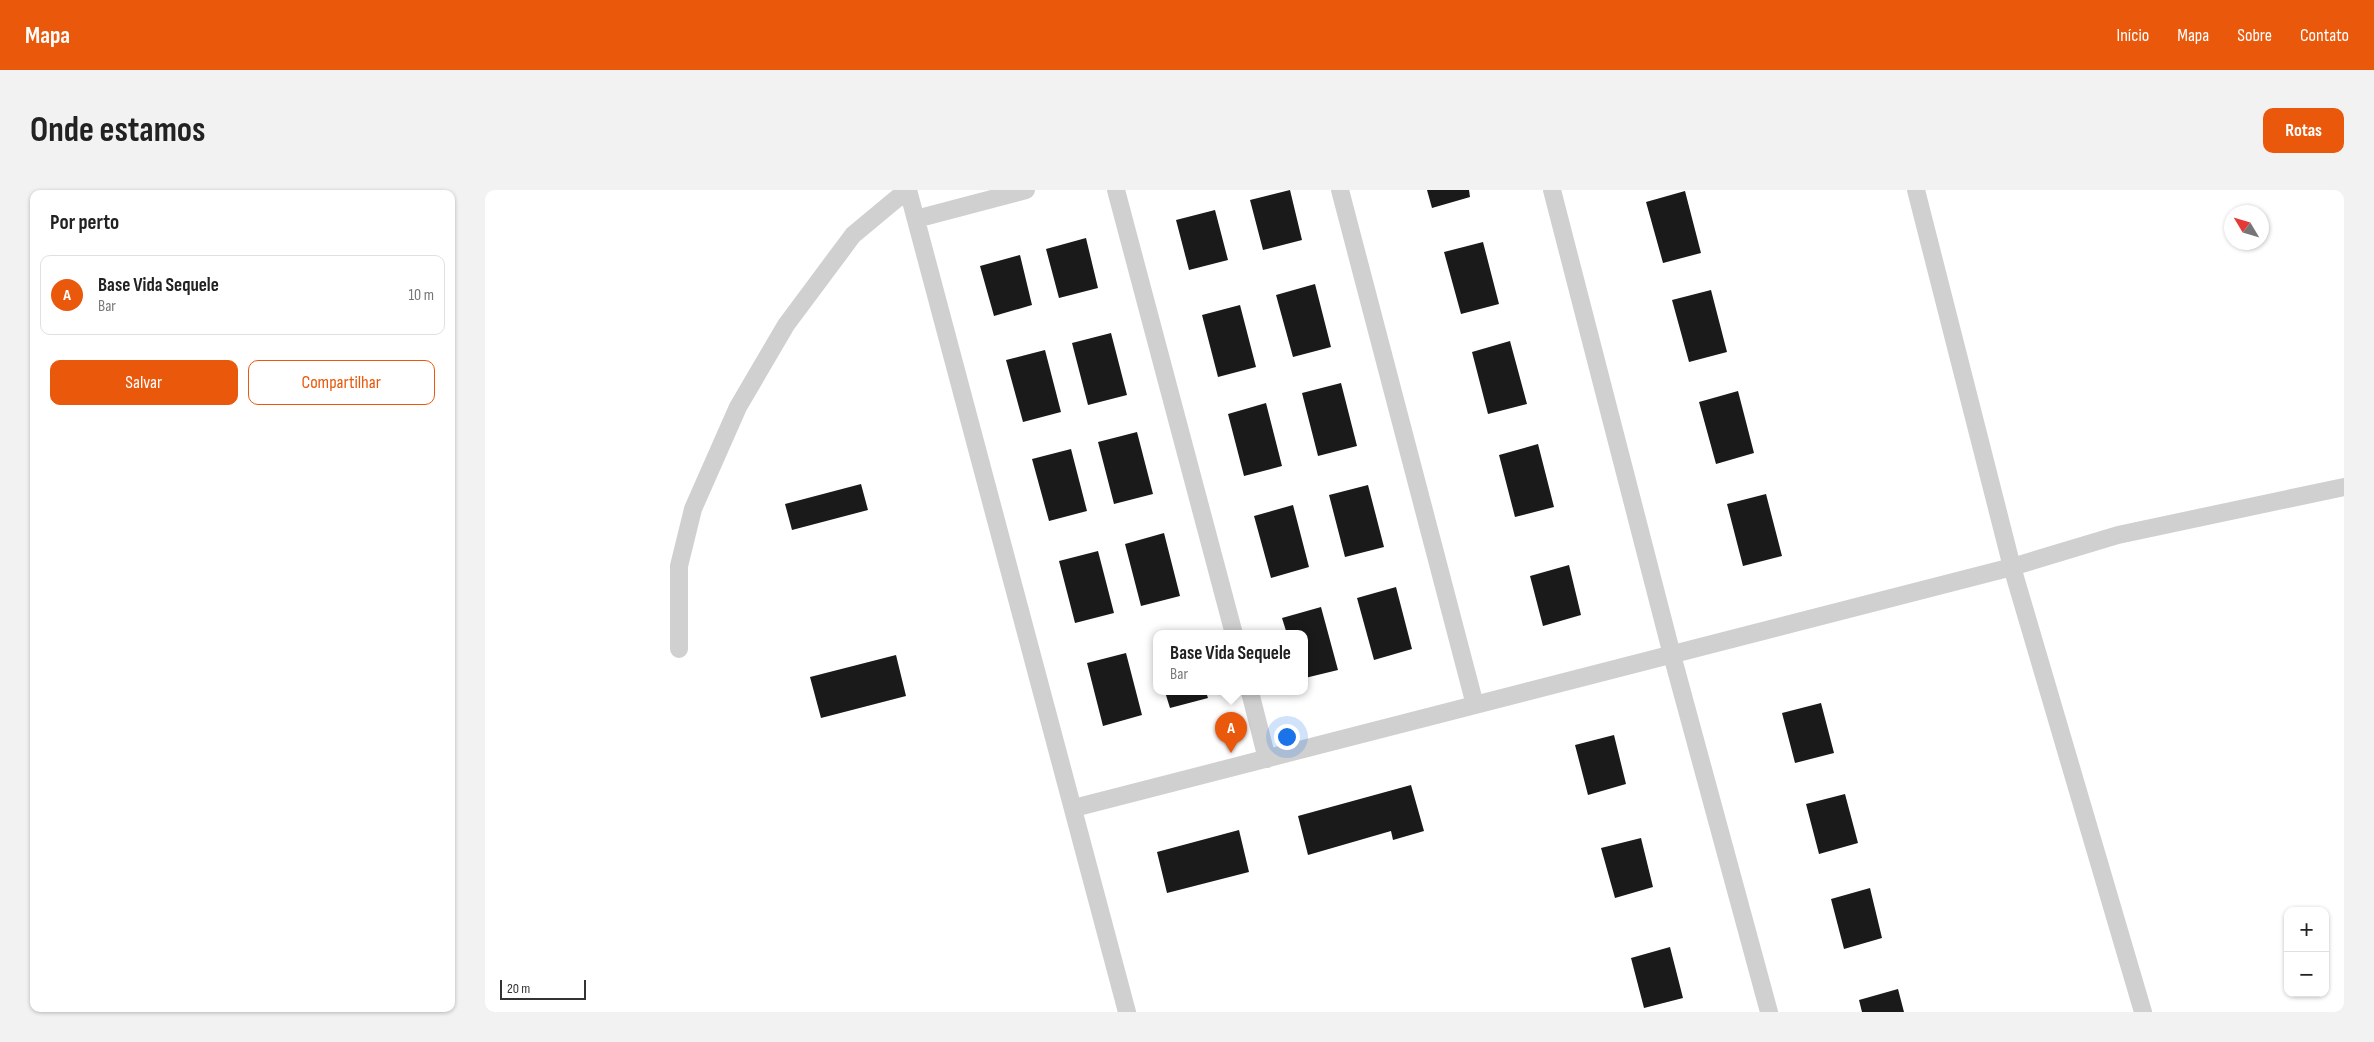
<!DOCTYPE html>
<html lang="pt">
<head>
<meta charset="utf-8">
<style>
  body { margin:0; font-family:"Sofia Sans Condensed",sans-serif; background:#f2f2f2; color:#222 }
  .controls { position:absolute; right:15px; bottom:15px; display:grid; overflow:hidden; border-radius:10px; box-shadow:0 1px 4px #0004 }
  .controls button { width:45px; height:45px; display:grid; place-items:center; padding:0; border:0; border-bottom:1px solid #e0e0e0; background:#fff; color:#222; font:25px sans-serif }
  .compass { position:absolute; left:1739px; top:15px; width:45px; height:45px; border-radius:50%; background:#fff; box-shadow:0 1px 4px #0004; rotate:308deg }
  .scale { position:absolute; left:15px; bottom:12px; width:86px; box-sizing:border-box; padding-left:5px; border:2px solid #333; border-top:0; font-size:14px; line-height:18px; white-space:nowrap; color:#333; -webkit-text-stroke:4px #fff; paint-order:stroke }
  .you { position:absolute; left:801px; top:546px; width:18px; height:18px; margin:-12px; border:4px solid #fff; border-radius:50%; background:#1a73e8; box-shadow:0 0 0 8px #1a73e833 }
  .badge { display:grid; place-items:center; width:32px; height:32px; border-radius:50%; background:#ea580c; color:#fff; font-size:16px; font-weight:700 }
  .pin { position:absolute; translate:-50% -41px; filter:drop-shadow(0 1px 2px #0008) }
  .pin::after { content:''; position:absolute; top:26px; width:18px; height:15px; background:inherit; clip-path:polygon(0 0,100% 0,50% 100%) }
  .popup { position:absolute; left:668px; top:440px; width:155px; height:65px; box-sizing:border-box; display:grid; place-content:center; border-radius:10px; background:#fff; filter:drop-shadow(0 1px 4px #0005); font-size:16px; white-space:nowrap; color:#767676 }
  .popup b { font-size:19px; color:#222 }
  .popup::after { content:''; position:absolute; left:50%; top:100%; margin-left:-10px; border:10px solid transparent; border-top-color:#fff }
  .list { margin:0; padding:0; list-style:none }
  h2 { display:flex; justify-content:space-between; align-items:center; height:65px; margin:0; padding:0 20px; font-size:21px }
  h2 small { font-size:16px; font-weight:400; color:#767676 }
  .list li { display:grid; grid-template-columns:32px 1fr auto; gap:15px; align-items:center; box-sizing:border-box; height:80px; margin:0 10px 10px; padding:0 10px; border:1px solid #e0e0e0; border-radius:10px }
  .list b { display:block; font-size:19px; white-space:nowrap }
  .list p { margin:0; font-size:16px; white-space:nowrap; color:#767676 }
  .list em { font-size:16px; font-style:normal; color:#767676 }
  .actions { display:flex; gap:10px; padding:15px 20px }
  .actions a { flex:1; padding:11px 0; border:1px solid #ea580c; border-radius:10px; text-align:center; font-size:18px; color:#ea580c }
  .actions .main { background:#ea580c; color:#fff }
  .map { position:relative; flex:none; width:1859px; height:822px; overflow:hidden; border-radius:10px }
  header { display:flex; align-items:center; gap:30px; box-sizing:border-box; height:70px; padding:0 25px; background:#ea580c; color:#fff }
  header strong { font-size:24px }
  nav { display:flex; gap:28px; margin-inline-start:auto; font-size:18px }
  .intro { display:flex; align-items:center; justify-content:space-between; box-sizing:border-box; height:120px; padding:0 30px }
  h1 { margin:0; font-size:35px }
  .button { padding:12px 22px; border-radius:10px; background:#ea580c; color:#fff; font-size:18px; font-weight:700 }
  main { display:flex; gap:30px; padding:0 30px }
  aside { flex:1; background:#fff; border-radius:10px; box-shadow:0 1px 4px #0004 }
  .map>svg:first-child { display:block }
  .building { fill:#1a1a1a }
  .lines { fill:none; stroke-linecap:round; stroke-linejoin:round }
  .service { stroke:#d0d0d0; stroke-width:18 }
</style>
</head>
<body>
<header>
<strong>Mapa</strong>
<nav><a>Início</a><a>Mapa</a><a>Sobre</a><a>Contato</a></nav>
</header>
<div class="intro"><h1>Onde estamos</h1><a class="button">Rotas</a></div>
<main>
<aside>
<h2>Por perto<small></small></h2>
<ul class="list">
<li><span class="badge">A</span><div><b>Base Vida Sequele</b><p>Bar</p></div><em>10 m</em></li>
</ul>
<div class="actions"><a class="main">Salvar</a><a>Compartilhar</a></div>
</aside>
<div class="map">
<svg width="1859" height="822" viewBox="0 0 1859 822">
  <rect width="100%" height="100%" fill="#fff"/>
  <path class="building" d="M805 0 817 50 778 60 765 10Z
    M942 0H984L985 7 947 18Z
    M1200 1 1216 63 1178 73 1161 12Z
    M730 20 743 70 704 80 691 30Z
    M601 48 613 98 574 108 561 59Z
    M998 52 1014 114 976 124 959 62Z
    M535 65 547 115 509 126 495 76Z
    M830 94 846 157 808 167 791 105Z
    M1226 100 1242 162 1204 172 1187 110Z
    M755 115 771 177 733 187 717 125Z
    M626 143 642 205 603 215 587 153Z
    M1025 151 1042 214 1003 224 987 162Z
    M560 160 576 222 538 232 521 170Z
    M856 193 872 256 833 266 817 203Z
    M1253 201 1269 263 1231 274 1214 212Z
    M781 213 797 276 759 286 743 224Z
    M652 242 668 304 629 314 613 252Z
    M1053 254 1069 317 1030 327 1014 265Z
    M586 259 602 321 564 331 547 269Z
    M376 294 383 320 307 340 300 314Z
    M883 295 899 357 860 367 844 305Z
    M1281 304 1297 366 1258 376 1242 314Z
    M808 315 824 377 786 388 769 326Z
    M679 343 695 406 656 416 640 354Z
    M613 361 629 423 590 433 574 371Z
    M1084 375 1096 425 1058 436 1045 386Z
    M911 397 927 459 889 470 872 408Z
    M836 417 853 480 820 488V444H802L797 428Z
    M641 463 657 525 618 536 602 473Z
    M411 465 421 506 336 528 325 487Z
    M680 502H721L723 508 685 518Z
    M1336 513 1349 563 1310 573 1297 523Z
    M1129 545 1141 594 1103 605 1090 555Z
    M926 595 939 641 908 650 906 641 823 665 813 626Z
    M1360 604 1373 653 1334 664 1321 614Z
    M754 640 764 682 682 703 672 662Z
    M1156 648 1168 697 1130 708 1116 658Z
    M1385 698 1397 748 1359 759 1346 709Z
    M1185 757 1198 808 1159 818 1146 768Z
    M1413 799 1419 822H1377L1374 810Z"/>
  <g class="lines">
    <path class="service" d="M423 0 642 822
      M631 0 749 444
      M855 0 990 515
      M1067 0 1187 465 1284 822
      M1431 0 1527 377 1658 822
      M431 29 541 0
      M194 459V376L208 319 253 217 301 135 368 45 422 0
      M765 502 782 569
      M589 618 1527 377 1633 345 1859 297"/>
  </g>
</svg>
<div class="controls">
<button>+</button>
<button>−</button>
</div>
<svg class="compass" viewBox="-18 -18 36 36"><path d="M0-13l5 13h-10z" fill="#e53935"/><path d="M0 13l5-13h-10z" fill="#767676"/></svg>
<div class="scale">20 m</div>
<div class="you"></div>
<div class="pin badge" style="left:746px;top:563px">A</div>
<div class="popup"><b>Base Vida Sequele</b>Bar</div>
</div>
</main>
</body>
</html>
